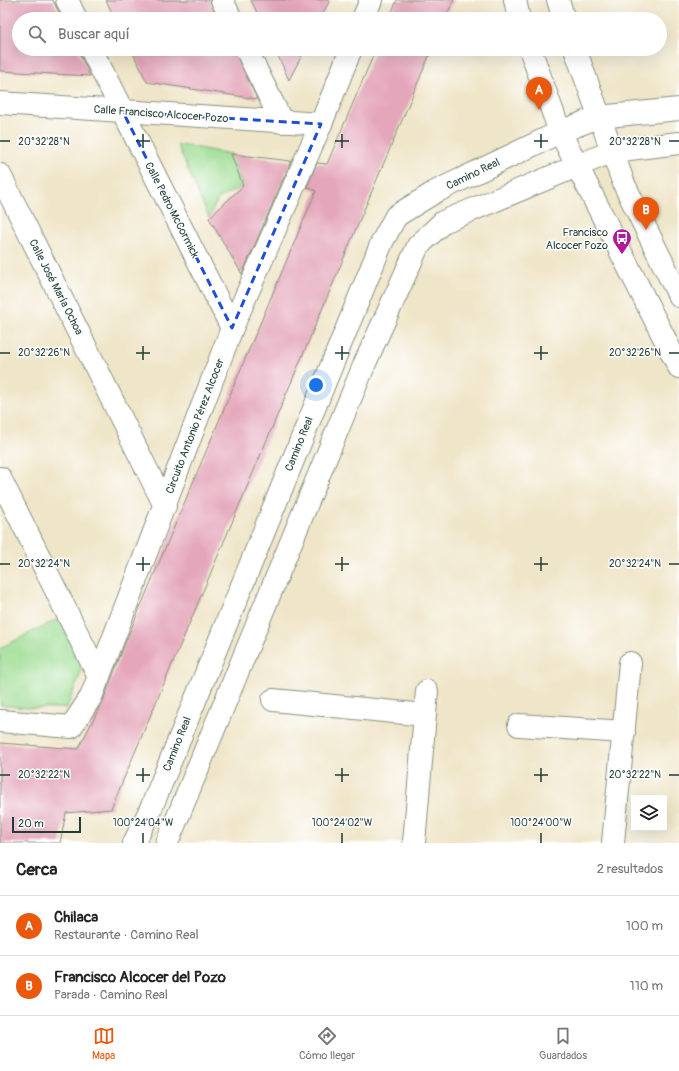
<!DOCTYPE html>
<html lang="es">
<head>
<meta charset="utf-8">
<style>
  body { margin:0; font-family:Pangolin,sans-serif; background:#f6f6f6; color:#222 }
  .controls { position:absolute; right:12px; bottom:12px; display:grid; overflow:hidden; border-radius:0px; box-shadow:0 4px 16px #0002 }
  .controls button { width:36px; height:36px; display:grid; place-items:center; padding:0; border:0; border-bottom:1px solid #e0e0e0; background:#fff; color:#222; font:20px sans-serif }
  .scale { position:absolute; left:12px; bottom:10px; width:69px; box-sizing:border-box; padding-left:4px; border:2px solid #1f3d34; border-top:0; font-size:11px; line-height:14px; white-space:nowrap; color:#1f3d34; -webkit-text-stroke:3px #fff; paint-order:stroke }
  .you { position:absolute; left:316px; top:385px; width:14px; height:14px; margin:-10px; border:3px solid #fff; border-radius:50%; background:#1a73e8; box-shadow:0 0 0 6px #1a73e833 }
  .badge { display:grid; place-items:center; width:26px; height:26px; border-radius:50%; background:#ea580c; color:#fff; font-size:13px; font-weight:700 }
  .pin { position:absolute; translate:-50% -33px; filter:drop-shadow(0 1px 2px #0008) }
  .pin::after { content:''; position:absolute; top:21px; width:14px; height:12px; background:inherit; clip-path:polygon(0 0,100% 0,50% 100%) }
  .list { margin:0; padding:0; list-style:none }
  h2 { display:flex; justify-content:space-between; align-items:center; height:52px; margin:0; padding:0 16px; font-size:17px }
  h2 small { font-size:13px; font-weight:400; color:#767676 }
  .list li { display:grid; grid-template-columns:26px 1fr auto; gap:12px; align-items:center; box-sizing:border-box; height:60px; padding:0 16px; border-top:1px solid #e0e0e0 }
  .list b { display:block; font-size:15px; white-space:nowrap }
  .list p { margin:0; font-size:13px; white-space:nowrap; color:#767676 }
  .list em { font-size:13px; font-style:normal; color:#767676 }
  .icon { flex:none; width:22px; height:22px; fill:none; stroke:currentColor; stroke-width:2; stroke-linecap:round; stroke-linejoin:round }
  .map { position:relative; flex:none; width:679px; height:843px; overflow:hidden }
  .search { position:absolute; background:#fff; box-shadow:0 4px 16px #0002; left:12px; right:12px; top:12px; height:44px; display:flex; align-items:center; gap:10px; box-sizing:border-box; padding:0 14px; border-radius:22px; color:#767676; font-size:15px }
  .sheet { height:172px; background:#fff }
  nav { display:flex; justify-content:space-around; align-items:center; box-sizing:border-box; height:56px; border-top:1px solid #e0e0e0; background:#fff; font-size:11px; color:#767676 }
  nav a { display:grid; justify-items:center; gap:2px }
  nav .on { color:#ea580c }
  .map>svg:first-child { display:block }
  .green { fill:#9cdb91; stroke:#5e8c62 }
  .building { fill:#e4a6ba }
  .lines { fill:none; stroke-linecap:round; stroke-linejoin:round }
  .minor-casing { stroke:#87917e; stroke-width:24 }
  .minor { stroke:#fff; stroke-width:22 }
  .marked { fill:none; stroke:#1d4ed8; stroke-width:3; stroke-dasharray:8 5; stroke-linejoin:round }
  .ticks { fill:none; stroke:#1f3d34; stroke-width:1.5 }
  .labels { text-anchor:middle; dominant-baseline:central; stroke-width:3; stroke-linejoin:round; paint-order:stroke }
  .street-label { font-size:11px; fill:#1f3d34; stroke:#fff }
  .poi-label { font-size:11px; fill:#1f3d34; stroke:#fff; text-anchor:end }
  .ticks-label { font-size:10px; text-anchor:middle; fill:#1f3d34; stroke:#fff; stroke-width:3; stroke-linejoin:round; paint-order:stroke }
</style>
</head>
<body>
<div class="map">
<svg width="679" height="843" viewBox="0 0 679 843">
  <rect width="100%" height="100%" fill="#fff"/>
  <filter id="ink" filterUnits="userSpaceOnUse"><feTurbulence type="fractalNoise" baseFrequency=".025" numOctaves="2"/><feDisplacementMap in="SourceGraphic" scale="8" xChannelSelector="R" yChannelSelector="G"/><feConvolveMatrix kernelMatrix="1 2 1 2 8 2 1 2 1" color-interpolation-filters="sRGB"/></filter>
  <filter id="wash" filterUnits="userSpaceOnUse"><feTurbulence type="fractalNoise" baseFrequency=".012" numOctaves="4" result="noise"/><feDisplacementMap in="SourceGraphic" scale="16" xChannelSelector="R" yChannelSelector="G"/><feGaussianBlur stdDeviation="0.9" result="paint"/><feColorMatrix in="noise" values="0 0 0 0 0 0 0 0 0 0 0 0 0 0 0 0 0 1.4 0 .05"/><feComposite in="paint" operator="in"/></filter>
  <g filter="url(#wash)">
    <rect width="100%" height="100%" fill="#efe5c8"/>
    <path class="green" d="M177 144 231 154 243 186 218 199 209 218Z
      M58 619 84 664 67 708H28L0 705V648Z"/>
    <g id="blocks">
      <path class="building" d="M0 0H53L62 19H19V49H77L90 76 0 71Z
        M106 0H210L217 19H115Z
        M251 0H330L320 19H260Z
        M397 0H454L445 19H389Z
        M131 49H234L257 99 147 82Z
        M275 49H305L289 80Z
        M376 49H432L111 809 66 813 60 843H0V743L78 749 103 701 126 641 316 191 307 187 317 163 327 164Z
        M231 154 291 161 242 274 209 218 243 186Z"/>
    </g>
  </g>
  <g filter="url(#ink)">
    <use href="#blocks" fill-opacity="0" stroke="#87917e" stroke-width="1"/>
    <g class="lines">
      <g class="minor-casing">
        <path id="minor" d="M67 0 76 19
          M222 0 231 19
          M515 0 519 19
          M558 0 564 19
          M363 19 371 0
          M91 49 232 328
          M246 49 282 122
          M530 49 560 132 679 367
          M575 49 624 184 679 296
          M0 103 321 124
          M0 175 165 506
          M0 478 99 677
          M273 700 425 715
          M0 721 71 727 91 697 232 328 321 124 351 49
          M519 725 624 732
          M134 843 152 806 382 242 396 216 435 192 560 132 598 117 679 109
          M167 843 365 363 418 246 443 222 613 151 679 143
          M414 843 427 691
          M613 843 630 663"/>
      </g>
      <use href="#minor" class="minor"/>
    </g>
  </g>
  <path class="marked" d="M123 112 321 124 232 328Z"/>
  <path class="ticks" d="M143 134V148M342 134V148M541 134V148M0 141H10M136 141H150M335 141H349M534 141H548M669 141H679M143 346V360M342 346V360M541 346V360M0 353H10M136 353H150M335 353H349M534 353H548M669 353H679M143 557V571M342 557V571M541 557V571M0 564H10M136 564H150M335 564H349M534 564H548M669 564H679M143 768V782M342 768V782M541 768V782M0 775H10M136 775H150M335 775H349M534 775H548M669 775H679M143 833V843M342 833V843M541 833V843"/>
  <defs>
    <g id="bus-pin" transform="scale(1)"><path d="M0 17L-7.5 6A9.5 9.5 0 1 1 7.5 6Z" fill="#b5179e" stroke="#fff"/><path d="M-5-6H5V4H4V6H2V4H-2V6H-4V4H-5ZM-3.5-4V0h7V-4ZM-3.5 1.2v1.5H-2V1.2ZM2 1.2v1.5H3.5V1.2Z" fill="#fff"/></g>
  </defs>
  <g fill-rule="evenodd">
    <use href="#bus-pin" x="622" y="238"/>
  </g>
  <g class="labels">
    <g class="street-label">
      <text transform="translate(161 114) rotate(4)">Calle Francisco Alcocer Pozo</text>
      <text transform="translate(473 174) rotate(-26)">Camino Real</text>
      <text transform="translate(172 210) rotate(63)">Calle Pedro McCormick</text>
      <text transform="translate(56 287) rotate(63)">Calle José María Ochoa</text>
      <text transform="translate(195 426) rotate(-69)">Circuito Antonio Pérez Alcocer</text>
      <text transform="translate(299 444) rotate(-68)">Camino Real</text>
      <text transform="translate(177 744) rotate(-68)">Camino Real</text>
    </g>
    <g class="poi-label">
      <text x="608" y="232">Francisco<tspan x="608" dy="13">Alcocer Pozo</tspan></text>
    </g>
  </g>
  <g class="ticks-label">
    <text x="44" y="145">20°32'28"N</text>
    <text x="635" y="145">20°32'28"N</text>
    <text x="44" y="356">20°32'26"N</text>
    <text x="635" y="356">20°32'26"N</text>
    <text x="44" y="567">20°32'24"N</text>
    <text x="635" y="567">20°32'24"N</text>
    <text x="44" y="778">20°32'22"N</text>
    <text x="635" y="778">20°32'22"N</text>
    <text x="143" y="826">100°24'04"W</text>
    <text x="342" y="826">100°24'02"W</text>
    <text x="541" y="826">100°24'00"W</text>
  </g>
</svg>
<div class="controls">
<button><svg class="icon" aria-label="layers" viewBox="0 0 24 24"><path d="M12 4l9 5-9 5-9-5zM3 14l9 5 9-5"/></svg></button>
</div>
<div class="scale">20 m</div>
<div class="you"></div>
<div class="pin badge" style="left:539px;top:110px">A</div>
<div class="pin badge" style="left:646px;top:230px">B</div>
<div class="search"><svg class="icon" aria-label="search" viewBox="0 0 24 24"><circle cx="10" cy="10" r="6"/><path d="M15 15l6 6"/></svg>Buscar aquí</div>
</div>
<section class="sheet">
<h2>Cerca<small>2 resultados</small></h2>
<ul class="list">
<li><span class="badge">A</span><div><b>Chilaca</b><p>Restaurante · Camino Real</p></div><em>100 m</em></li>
<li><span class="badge">B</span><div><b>Francisco Alcocer del Pozo</b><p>Parada · Camino Real</p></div><em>110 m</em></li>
</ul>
</section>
<nav>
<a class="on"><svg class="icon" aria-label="map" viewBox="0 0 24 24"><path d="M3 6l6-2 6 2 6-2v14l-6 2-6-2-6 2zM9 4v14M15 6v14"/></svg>Mapa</a>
<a><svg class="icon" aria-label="directions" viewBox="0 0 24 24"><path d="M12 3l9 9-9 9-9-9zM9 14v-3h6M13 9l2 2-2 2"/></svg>Cómo llegar</a>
<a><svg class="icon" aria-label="saved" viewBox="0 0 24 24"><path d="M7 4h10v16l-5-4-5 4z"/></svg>Guardados</a>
</nav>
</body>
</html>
